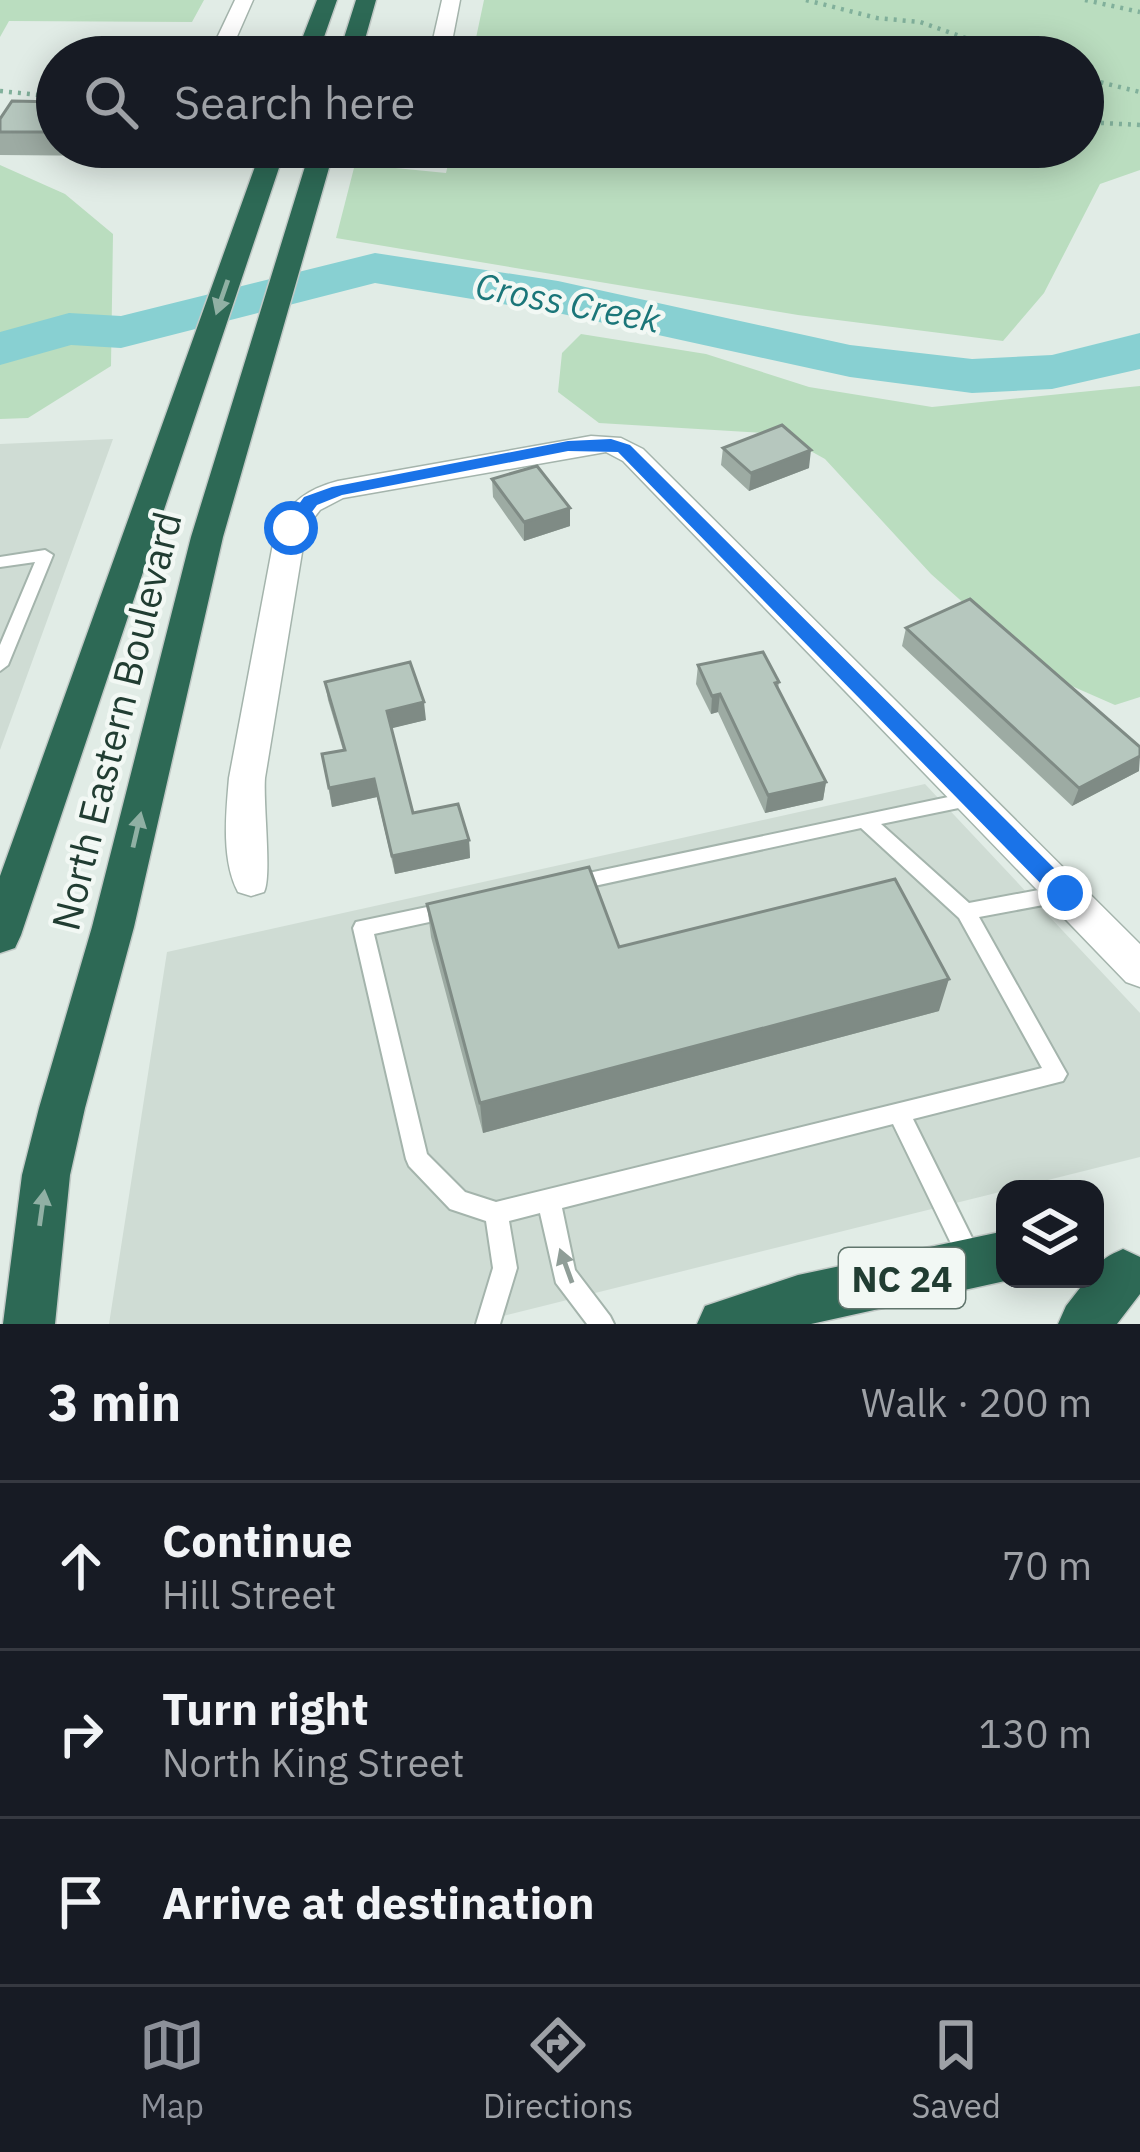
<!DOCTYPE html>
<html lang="en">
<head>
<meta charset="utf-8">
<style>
  body { margin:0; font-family:"IBM Plex Sans",sans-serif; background:#20242c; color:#f1f3f6 }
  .controls { position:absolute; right:36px; bottom:36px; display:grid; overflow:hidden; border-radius:24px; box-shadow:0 6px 30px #0003 }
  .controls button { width:108px; height:108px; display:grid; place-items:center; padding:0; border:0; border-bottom:3px solid #363941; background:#171b24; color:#f1f3f6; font:60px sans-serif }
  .stop { position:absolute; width:36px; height:36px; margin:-27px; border:9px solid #1a73e8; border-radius:50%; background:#fff }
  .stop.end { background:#1a73e8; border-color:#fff; box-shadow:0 3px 12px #0008 }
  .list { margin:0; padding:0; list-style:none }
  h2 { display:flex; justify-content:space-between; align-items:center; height:156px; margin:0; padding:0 48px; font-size:51px }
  h2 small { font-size:39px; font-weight:400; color:#9ea1a6 }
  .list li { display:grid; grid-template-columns:78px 1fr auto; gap:36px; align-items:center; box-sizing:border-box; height:168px; padding:0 48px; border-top:3px solid #363941 }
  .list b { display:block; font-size:45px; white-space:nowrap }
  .list p { margin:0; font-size:39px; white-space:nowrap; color:#9ea1a6 }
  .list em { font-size:39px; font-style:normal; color:#9ea1a6 }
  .icon { flex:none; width:66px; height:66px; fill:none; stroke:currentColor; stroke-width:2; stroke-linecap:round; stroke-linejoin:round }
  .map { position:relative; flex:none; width:1140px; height:1324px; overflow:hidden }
  .search { position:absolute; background:#171b24; box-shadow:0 6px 30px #0003; left:36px; right:36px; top:36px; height:132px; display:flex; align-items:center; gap:30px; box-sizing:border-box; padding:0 42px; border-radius:66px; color:#9ea1a6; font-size:45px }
  .sheet { height:660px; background:#171b24 }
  nav { display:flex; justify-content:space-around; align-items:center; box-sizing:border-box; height:168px; border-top:3px solid #363941; background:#171b24; font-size:33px; color:#9ea1a6 }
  nav a { display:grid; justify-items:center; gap:6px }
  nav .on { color:#8c9099 }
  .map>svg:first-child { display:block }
  .built { fill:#cfdcd4 }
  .green { fill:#baddbf }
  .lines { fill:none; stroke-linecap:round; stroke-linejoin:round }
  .river { fill:#88d0d2; fill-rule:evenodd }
  .lane-casing { stroke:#a4b4ac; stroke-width:4 }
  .street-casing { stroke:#a4b4ac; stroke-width:3 }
  .highway-casing { stroke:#c1c9c6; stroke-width:3 }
  .path { stroke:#81b09b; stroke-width:4.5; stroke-dasharray:3 6; stroke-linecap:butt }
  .lane { fill:#fff; fill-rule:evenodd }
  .street { fill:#fff; fill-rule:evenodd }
  .highway { fill:#2d6955; fill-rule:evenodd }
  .wall { fill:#9daba3 }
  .shaded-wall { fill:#7f8b85 }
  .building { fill:#b6c7be; stroke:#7f8b85; stroke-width:3 }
  .oneway { fill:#90b0a4 }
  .oneway2 { fill:#909e98 }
  .route { fill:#1a73e8 }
  .labels { text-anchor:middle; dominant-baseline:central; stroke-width:9; stroke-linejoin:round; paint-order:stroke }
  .far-water-label { font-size:36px; font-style:italic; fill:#1b7679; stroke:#f2f8f4 }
  .shield { fill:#f2f8f4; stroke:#60756c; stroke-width:3 }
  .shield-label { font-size:36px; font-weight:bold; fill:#213d32 }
  .street-label { font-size:39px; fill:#213d32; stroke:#f2f8f4 }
</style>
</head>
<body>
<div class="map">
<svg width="1140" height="1324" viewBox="0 0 1140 1324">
  <rect width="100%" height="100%" fill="#e1ece6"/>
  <path class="built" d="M113 439 0 750V444Z
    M925 784 1140 1013V1157L471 1324H109L167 952Z"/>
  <path class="green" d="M0 0H204L192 22 9 21 0 37Z
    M484 0H1140V170L1100 184 1044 293 1003 341 798 315 336 238 355 164 446 173 452 147H1083V57H472Z
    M0 165 65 194 113 234 111 366 28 418 0 419Z
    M581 334 706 354 809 387 932 407 1140 386V697L1115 705 1042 673 931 574 825 459 780 434 599 423 558 392 562 353Z"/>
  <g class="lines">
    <path class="river" d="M375 253 558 281 850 345 972 359 1052 355 1140 333V369L1052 389 972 393 850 377 558 313 375 283 121 348 71 345 0 365V332L69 313 121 316Z"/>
    <g class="lane-casing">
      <path id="lane" d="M45 550 53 555 8 665 0 671V645L35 562 0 567V557Z
        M972 792 978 794 981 799 978 804 881 824 969 903 1065 885 1072 887 1075 893 1072 899 1065 901 979 917 1063 1067 1067 1074 1063 1081 913 1119 978 1250 982 1258 978 1266 970 1270 962 1266 893 1124 562 1208 575 1270 610 1316 614 1324H587L556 1283 540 1213 509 1221 517 1268 500 1324H476L493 1268 486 1221 450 1209 409 1166 406 1159 353 928 356 922ZM861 828 959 918 1042 1068 496 1202 465 1192 427 1154 374 934Z"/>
    </g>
    <g class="street-casing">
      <path id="street" d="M235 0H253L228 57H208Z
        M442 0H460L449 57H429Z
        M410 147H432L427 163H411Z
        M591 436 621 438 643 449 1140 944V987L1126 982 623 461 606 452 343 498 320 510 306 528 265 778C263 804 272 877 264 892L251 896 238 892C221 860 226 813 229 778L276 528C291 501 308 489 338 481Z"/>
    </g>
    <g class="highway-casing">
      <path id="highway" d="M317 0H337L317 57H295Z
        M356 0H376L360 57H338Z
        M262 147H286L21 935 15 948 0 953V876Z
        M311 147H335L223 537 134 927 85 1108 70 1175 55 1324H3L22 1175 39 1108 92 927 191 537Z
        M1005 1231V1279H1010L1005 1281 811 1324H697L705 1306 798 1275Z
        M1123 1249 1140 1257V1294L1117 1324H1058L1066 1306 1087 1279H1095C1095 1261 1108 1256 1123 1249Z"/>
    </g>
    <path class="path" d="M806 0 877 18 920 22 1019 57
      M1085 0 1140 12
      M1083 78 1140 92
      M0 91 49 96
      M1083 122 1140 125"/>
    <use href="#lane" class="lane"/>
    <use href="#street" class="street"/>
    <use href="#highway" class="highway"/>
  </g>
  <path class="wall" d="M57 102V147H123L118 156 0 155V119Z
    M723 448 809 468 749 491 721 465Z
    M492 479 570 526 524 541 493 497Z
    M906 628 1139 771 1072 806 902 646Z
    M698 665 779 682 778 689 826 782 823 800 765 813 718 712 711 714 696 684Z
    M325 682 426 720 391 728 413 813 469 840 470 858 395 874 377 797 332 807 322 754 343 750 328 700Z
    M427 904 619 947 939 1011 483 1133 431 937Z"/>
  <path class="shaded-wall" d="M811 450 809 468 749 491 751 473Z
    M570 508V526L524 541V522Z
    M720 694 718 712 711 714 712 696Z
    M424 702 426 720 389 729 387 711Z
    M1140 756 1139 771 1072 806 1079 788Z
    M374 779 377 797 332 807 329 788Z
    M826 782 823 800 765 813 768 795Z
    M469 840 470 858 395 874 392 856Z
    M949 979 939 1011 483 1133 480 1103Z"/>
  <path class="building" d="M12 101 57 102V132H0V119Z
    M782 425 811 450 751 473 723 448Z
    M537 466 570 508 524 522 492 479Z
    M970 599 1140 747V756L1079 788 906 628Z
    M763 652 779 682 775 683 826 782 768 795 720 694 712 696 698 665Z
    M410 662 424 702 387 711 413 813 458 804 469 840 392 856 374 779 329 788 322 754 345 750 325 682Z
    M589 867 619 947 895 879 949 979 480 1103 427 904Z"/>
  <defs><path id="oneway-solid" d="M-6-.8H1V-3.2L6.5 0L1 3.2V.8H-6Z" transform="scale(3)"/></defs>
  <g class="oneway">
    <use href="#oneway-solid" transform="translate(222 297) rotate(109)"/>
    <use href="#oneway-solid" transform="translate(137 830) rotate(-77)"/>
    <use href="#oneway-solid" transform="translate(42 1208) rotate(-82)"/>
  </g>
  <use class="oneway2" href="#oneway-solid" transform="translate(566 1266) rotate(-110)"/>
  <path class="route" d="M611 439 630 445 1073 887V900H1057L618 452 568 451 342 495 317 505 297 532 282 528 304 497 332 487 568 441Z"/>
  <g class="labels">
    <g class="far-water-label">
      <text transform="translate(568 302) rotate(11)">Cross Creek</text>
    </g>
    <rect class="shield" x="839" y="1248" width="126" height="60" rx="9"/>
    <g class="shield-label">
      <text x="902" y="1278">NC 24</text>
    </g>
    <g class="street-label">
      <text transform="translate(116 721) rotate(-76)">North Eastern Boulevard</text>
    </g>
  </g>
</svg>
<div class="controls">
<button><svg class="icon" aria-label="layers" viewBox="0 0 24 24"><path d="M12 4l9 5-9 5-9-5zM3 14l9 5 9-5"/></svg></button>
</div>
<div class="stop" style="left:291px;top:528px"></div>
<div class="stop end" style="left:1065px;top:893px"></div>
<div class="search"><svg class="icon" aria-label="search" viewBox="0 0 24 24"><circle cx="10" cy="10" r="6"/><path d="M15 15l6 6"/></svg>Search here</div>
</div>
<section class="sheet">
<h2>3 min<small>Walk · 200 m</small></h2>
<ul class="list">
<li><svg class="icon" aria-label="ahead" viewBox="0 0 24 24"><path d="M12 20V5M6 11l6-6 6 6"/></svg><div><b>Continue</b><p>Hill Street</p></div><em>70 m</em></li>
<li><svg class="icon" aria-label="right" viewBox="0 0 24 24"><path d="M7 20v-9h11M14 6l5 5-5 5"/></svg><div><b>Turn right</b><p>North King Street</p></div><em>130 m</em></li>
<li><svg class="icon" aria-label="arrive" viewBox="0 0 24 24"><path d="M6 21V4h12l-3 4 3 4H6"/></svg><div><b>Arrive at destination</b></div></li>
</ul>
</section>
<nav>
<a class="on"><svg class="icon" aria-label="map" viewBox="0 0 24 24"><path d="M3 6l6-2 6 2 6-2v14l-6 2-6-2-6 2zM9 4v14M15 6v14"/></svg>Map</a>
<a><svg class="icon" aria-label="directions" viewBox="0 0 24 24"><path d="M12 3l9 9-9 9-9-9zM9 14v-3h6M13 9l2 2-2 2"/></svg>Directions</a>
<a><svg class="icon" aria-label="saved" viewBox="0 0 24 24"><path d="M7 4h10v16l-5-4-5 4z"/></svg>Saved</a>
</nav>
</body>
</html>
